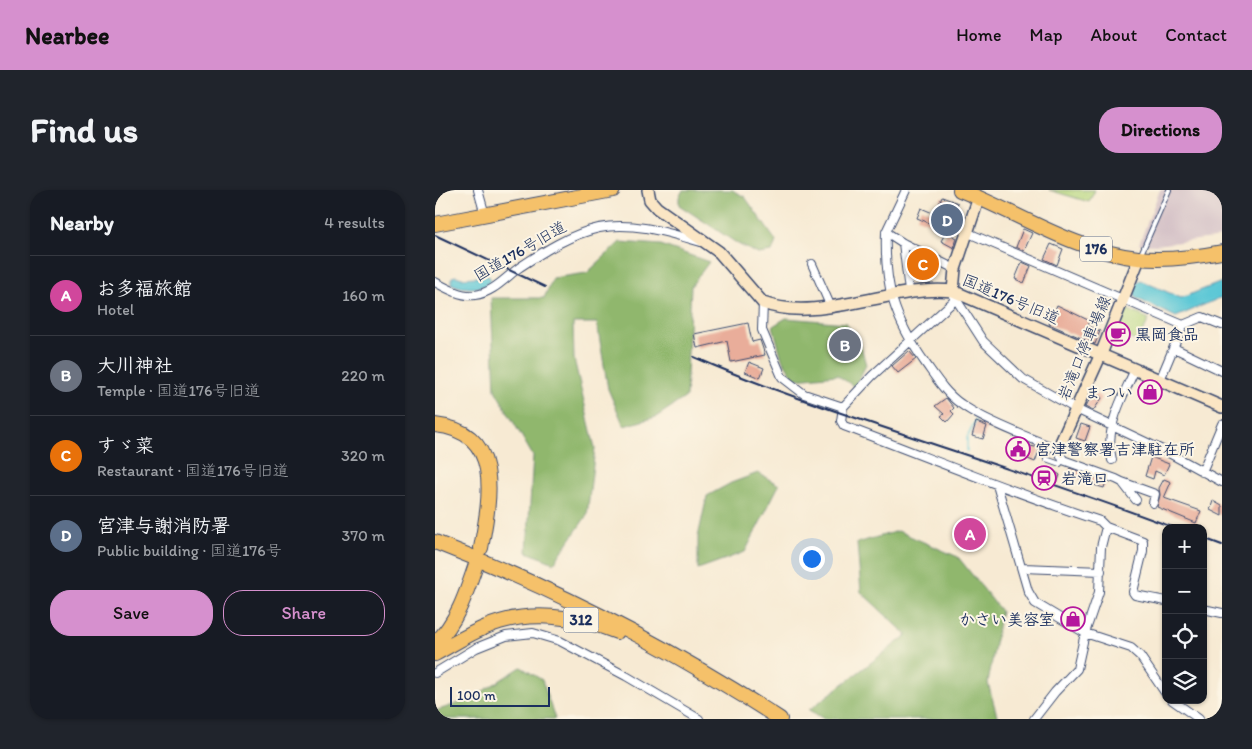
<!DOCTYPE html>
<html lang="en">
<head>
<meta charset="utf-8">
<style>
  body { margin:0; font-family:Itim,"Klee One",sans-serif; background:#20242c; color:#f1f3f6 }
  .controls { position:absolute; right:15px; bottom:15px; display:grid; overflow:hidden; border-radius:10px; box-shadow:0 1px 4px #0004 }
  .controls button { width:45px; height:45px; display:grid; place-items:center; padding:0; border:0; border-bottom:1px solid #363941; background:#171b24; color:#f1f3f6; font:25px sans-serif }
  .scale { position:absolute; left:15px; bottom:12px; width:100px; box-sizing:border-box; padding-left:5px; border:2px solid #1b2f5e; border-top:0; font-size:14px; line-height:18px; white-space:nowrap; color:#1b2f5e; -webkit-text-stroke:4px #fcf5e5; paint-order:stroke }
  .you { position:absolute; left:376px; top:368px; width:18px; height:18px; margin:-12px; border:4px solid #fff; border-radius:50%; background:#1a73e8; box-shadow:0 0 0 8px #1a73e833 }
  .badge { display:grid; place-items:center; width:32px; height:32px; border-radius:50%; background:#d690ce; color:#fff; font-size:16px; font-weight:700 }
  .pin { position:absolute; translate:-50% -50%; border:2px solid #fff; box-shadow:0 1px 5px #0006 }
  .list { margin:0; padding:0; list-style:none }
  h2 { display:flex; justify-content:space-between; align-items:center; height:65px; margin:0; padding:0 20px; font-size:21px }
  h2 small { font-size:16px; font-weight:400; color:#9ea1a6 }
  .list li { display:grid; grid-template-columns:32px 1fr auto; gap:15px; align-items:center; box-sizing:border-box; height:80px; padding:0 20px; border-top:1px solid #363941 }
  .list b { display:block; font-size:19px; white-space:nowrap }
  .list p { margin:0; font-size:16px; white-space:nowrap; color:#9ea1a6 }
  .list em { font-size:16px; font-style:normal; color:#9ea1a6 }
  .actions { display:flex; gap:10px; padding:15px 20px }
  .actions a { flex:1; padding:11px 0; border:1px solid #d690ce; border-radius:20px; text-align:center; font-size:18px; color:#d690ce }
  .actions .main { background:#d690ce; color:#111 }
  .icon { flex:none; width:28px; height:28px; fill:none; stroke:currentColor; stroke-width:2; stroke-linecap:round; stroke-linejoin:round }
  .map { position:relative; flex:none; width:787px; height:529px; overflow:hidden; border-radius:20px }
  header { display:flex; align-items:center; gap:30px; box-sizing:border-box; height:70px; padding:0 25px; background:#d690ce; color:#111 }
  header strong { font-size:24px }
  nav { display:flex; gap:28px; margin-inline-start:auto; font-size:18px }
  .intro { display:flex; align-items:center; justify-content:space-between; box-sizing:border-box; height:120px; padding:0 30px }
  h1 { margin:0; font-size:35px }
  .button { padding:12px 22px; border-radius:20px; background:#d690ce; color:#111; font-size:18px; font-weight:700 }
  main { display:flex; gap:30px; padding:0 30px }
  aside { flex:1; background:#171b24; border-radius:20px; box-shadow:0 1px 4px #0004 }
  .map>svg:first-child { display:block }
  .industrial { fill:#d2bec5 }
  .green { fill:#b6d67e; stroke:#68826e }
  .forest { fill:#90b76d; stroke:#567366 }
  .water { fill:#5cc7d6; stroke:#3c7b9a }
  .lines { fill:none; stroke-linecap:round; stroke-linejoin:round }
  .stream { stroke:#5cc7d6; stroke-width:2 }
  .building { fill:#e9ad9a }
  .lane-casing { stroke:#3c4b70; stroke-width:6 }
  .street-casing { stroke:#3c4b70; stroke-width:10 }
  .secondary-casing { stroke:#3c4b70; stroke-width:14 }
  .highway-casing { stroke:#3c4b70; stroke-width:16 }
  .lane { stroke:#fff; stroke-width:4 }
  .street { stroke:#fff; stroke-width:8 }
  .secondary { stroke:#fbe6c4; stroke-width:11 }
  .highway { stroke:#f5c16b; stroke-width:14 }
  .rail { stroke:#1b2f5e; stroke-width:2 }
  .labels { text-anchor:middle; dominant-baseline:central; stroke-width:4; stroke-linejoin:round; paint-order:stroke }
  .shield { fill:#fcf5e5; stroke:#5e6a86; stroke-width:1 }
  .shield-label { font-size:15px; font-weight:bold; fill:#1b2f5e }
  .street-label { font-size:16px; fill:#1b2f5e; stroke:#fcf5e5 }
  .poi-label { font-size:16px; font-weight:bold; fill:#1b2f5e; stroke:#fcf5e5; text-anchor:start }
</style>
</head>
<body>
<header>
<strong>Nearbee</strong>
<nav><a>Home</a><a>Map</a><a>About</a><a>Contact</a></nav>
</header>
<div class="intro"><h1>Find us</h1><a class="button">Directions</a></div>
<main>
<aside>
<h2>Nearby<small>4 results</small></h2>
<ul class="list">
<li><span class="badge" style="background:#d1479c">A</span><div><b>お多福旅館</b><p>Hotel</p></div><em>160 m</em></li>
<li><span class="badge" style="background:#6b7280">B</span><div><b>大川神社</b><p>Temple · 国道176号旧道</p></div><em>220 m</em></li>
<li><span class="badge" style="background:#e8710a">C</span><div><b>すゞ菜</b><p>Restaurant · 国道176号旧道</p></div><em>320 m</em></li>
<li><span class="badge" style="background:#5c6f8a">D</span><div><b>宮津与謝消防署</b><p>Public building · 国道176号</p></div><em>370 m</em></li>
</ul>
<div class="actions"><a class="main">Save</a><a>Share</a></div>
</aside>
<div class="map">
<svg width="787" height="529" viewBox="0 0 787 529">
  <rect width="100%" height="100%" fill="#fcf5e5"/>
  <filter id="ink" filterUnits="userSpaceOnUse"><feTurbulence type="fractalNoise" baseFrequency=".02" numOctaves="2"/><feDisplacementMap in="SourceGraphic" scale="10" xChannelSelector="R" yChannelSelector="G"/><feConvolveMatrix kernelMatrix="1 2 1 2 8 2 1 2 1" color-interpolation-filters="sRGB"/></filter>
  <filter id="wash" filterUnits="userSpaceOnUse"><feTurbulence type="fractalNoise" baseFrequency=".0096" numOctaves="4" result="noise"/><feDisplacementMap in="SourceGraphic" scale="20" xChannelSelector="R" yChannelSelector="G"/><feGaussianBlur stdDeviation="1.12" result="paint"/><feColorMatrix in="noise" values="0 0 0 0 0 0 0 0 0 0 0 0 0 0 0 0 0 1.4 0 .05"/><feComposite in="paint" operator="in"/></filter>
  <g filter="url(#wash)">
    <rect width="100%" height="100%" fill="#f7ead3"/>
    <path class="industrial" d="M725 0H787V47L720 55 704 54Z"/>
    <path class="green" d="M614 0H660L654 12Z
      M687 117 714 129 703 152 678 141Z"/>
    <path class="forest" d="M248 0H297L310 7 341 51 337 62 323 64 303 54 244 15V7Z
      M185 52 226 55 274 72 256 96 251 207 221 227 189 236 173 199 162 133H138L139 169 160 258 152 325 119 373 92 362 98 266 60 200 56 108H109L118 88 152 83Z
      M351 128 411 133 426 156 431 175 420 197 402 185 360 189 347 169 338 136Z
      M323 283 344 295 310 362 263 379V347L272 306 296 293Z
      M463 341 523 367 566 421 553 493 563 529H389L374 520 472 445 426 402 422 353Z
      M86 477 107 490 120 529H0V521L34 510Z"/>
    <path class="water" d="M21 86 27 88 54 86 56 90C49 101 27 99 17 94V87Z
      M705 90 746 108 787 92V107L741 127 701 108 697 97Z"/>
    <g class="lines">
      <path class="stream" d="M532 261V248L541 230"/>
    </g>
    <g id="blocks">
      <path class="building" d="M507 7 523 13 512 40 482 28 486 18 500 24Z
        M588 39 597 43 589 61 581 57Z
        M511 42 522 48 519 58 506 51Z
        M616 54 628 59 622 75 609 69Z
        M587 72 596 76 589 93 580 89Z
        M622 115 655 131 653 136 665 141 660 154 614 134Z
        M313 133 317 152 325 150 330 165 296 172 292 151 262 158 259 144Z
        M474 161 481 169 463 183 457 176Z
        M314 172 329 178 325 188 310 182Z
        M659 203 667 208 658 221 650 217Z
        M511 208 519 218 516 221 519 224 512 232 506 226 509 224 500 216Z
        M541 232 552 236 548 249 537 246Z
        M646 234 655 237 650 251 641 248Z
        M585 254 605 258 600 272 577 262 579 256 584 257Z
        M716 267 734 274 729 285 720 281 718 289 710 286Z
        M635 278 671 291 669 298 652 293 634 281Z
        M616 279 625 285 623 291 606 285 608 280 615 282Z
        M729 289 736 292 729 308 766 321 761 333 722 317 725 305 724 298Z
        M778 311 787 316V326L775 320Z"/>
    </g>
  </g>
  <g filter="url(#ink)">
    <use href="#blocks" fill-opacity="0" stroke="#3c4b70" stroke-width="1"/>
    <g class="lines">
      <g class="lane-casing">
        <path id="lane" d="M706 64 734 0
          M614 255 611 269 625 274 628 270"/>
      </g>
      <g class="street-casing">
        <path id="street" d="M43 0 50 25
          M451 42 471 0
          M531 42 748 135
          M468 53 474 101
          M377 74 395 115
          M520 79 468 53 451 42C449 96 459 129 491 174 501 188 511 204 526 214 547 230 597 249 623 259L628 270 681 289 687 292 701 310
          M0 92C11 98 27 107 40 105 58 103 71 87 85 77 109 61 136 44 164 38 198 31 234 43 266 52
          M519 106 548 151 588 189 641 219 734 263 787 292
          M520 110 437 186 408 217 406 231 409 236C495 268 578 303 665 331L671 337 708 351V361L698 402 700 405 731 411
          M328 113 327 140 347 187 369 204 408 217
          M739 158 787 181
          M725 190 748 135 767 127 787 135
          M677 270C669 238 688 207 700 179
          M767 282 787 234
          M687 292 720 304 718 313
          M562 295 593 401 600 413 650 443 696 458 705 466 731 504
          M588 378 666 381
          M768 419 787 423
          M0 483 41 458 71 446 98 443 125 451 191 486 264 529
          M737 510 764 529
          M599 529 620 502 642 479 650 443 664 402 666 357 671 337"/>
      </g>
      <g class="secondary-casing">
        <path id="secondary" d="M213 0 215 10 222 18 284 62 328 113C383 134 459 94 518 101L787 217
          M518 101 520 79 544 7
          M623 259 666 164 704 69"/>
      </g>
      <g class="highway-casing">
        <path id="highway" d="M525 0C584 23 639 61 703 68 730 71 761 67 787 62
          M0 34 178 0
          M0 235C69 242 55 309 46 358
          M0 352C121 399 236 458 345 529
          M0 453C21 434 31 404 40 377
          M0 464C17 455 33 444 51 437 92 419 142 426 182 442"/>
      </g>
      <use href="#lane" class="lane"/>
      <use href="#street" class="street"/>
      <use href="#secondary" class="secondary"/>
      <use href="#highway" class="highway"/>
      <path class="rail" d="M0 45 110 97
        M259 167C339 202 421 228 504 256 583 282 662 309 740 338
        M768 348 787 355"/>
    </g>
  </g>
  <defs>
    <g id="cafe-ring" transform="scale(1.25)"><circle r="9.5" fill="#fcf5e5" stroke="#b5179e" stroke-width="1.5"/><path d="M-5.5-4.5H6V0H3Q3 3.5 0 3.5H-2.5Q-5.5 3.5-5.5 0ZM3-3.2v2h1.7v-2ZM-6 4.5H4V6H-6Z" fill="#b5179e"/></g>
    <g id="shop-ring" transform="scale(1.25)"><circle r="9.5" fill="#fcf5e5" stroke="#b5179e" stroke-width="1.5"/><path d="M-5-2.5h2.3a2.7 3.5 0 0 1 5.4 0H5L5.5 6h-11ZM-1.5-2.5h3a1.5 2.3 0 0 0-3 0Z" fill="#b5179e"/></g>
    <g id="civic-ring" transform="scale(1.25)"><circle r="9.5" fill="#fcf5e5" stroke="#b5179e" stroke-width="1.5"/><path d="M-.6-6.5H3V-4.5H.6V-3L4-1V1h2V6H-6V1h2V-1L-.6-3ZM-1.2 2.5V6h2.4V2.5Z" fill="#b5179e"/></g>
    <g id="station-ring" transform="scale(1.25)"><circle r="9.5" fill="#fcf5e5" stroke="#b5179e" stroke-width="1.5"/><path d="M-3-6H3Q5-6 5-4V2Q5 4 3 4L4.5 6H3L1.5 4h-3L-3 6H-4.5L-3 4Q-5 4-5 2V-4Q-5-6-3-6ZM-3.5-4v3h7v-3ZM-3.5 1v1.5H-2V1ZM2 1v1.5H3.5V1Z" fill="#b5179e"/></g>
  </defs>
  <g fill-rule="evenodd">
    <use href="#cafe-ring" x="683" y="144"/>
    <use href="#shop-ring" x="715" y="202"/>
    <use href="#civic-ring" x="583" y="259"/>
    <use href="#station-ring" x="609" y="288"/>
    <use href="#shop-ring" x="638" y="429"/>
  </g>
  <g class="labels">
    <g class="shield">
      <rect x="645" y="46.5" width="32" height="25" rx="4"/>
      <rect x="128.5" y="417.5" width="35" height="25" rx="4"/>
    </g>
    <g class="shield-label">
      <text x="661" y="59">176</text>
      <text x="146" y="430">312</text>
    </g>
    <g class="street-label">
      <text transform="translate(85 61) rotate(-30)">国道176号旧道</text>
      <text transform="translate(576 109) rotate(23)">国道176号旧道</text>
      <text transform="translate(649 158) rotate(-67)">岩滝口停車場線</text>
    </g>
    <g class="poi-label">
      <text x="700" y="144">黒岡食品</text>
      <text x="698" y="202" text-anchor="end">まつい</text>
      <text x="600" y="259">宮津警察署吉津駐在所</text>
      <text x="626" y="288">岩滝口</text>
      <text x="620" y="429" text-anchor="end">かさい美容室</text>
    </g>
  </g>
</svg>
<div class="controls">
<button>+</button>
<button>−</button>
<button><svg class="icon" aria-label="locate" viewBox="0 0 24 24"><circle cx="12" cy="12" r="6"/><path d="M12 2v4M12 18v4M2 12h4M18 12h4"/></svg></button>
<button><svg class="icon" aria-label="layers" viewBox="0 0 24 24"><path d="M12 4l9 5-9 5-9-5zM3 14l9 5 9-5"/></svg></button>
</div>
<div class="scale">100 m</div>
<div class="you"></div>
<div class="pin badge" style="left:535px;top:344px;background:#d1479c">A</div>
<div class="pin badge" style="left:410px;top:155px;background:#6b7280">B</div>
<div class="pin badge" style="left:488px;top:74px;background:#e8710a">C</div>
<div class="pin badge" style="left:512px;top:30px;background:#5c6f8a">D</div>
</div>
</main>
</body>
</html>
